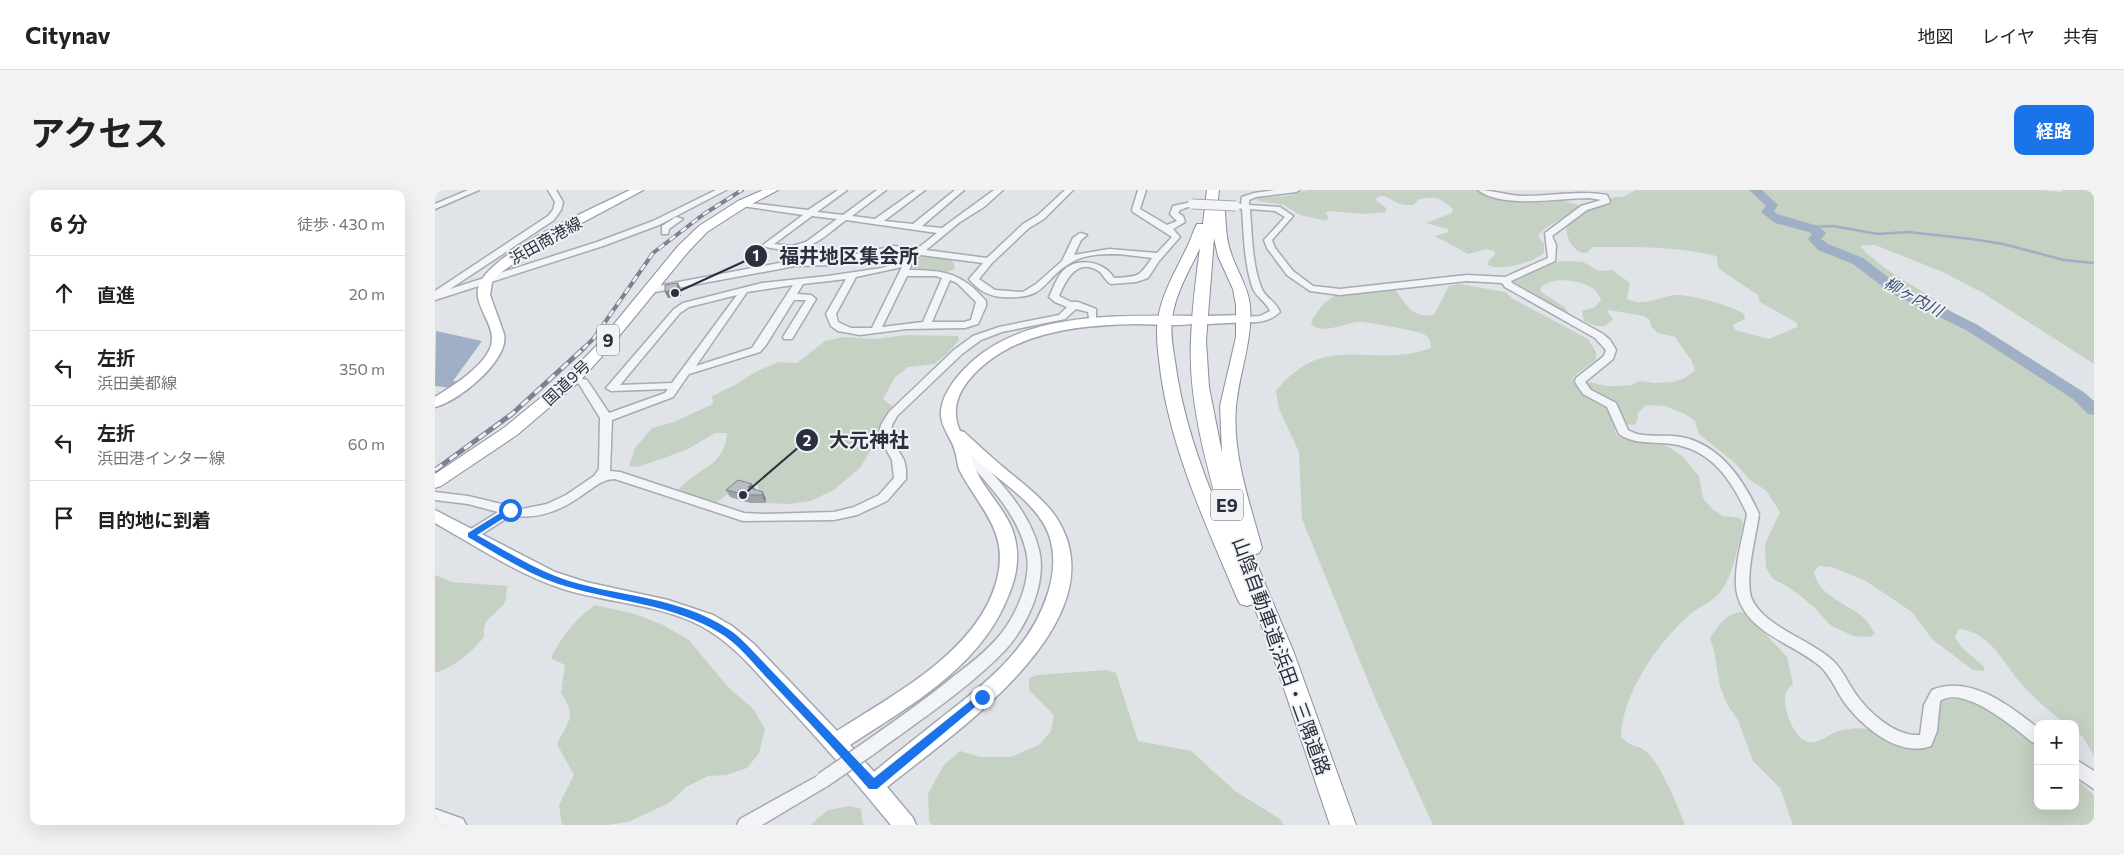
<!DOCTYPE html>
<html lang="ja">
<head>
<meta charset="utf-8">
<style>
  body { margin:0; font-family:Commissioner,"Noto Sans JP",sans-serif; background:#f2f2f2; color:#222 }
  .controls { position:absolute; right:15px; bottom:15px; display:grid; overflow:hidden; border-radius:10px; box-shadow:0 5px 20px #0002 }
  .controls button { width:45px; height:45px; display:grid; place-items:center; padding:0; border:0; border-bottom:1px solid #e0e0e0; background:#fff; color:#222; font:25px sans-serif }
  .stop { position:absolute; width:15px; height:15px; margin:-11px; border:4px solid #1a73e8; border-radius:50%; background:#fff }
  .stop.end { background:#1a73e8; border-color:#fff; box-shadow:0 1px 5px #0008 }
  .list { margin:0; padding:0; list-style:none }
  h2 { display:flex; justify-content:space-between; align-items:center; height:65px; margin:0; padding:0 20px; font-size:21px }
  h2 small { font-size:16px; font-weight:400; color:#767676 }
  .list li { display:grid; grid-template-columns:32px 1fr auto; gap:15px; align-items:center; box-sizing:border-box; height:75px; padding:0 20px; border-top:1px solid #e0e0e0 }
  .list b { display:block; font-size:19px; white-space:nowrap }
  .list p { margin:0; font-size:16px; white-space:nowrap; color:#767676 }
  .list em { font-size:16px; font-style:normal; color:#767676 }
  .icon { flex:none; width:28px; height:28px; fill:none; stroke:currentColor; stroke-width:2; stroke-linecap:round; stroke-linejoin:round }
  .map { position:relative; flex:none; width:1659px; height:635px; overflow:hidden; border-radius:10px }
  header { display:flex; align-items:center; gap:30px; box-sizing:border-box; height:70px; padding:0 25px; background:#fff; border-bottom:1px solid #e0e0e0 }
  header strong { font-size:24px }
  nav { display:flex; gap:28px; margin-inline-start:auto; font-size:18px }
  .intro { display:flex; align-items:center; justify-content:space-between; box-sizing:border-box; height:120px; padding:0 30px }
  h1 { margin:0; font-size:35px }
  .button { padding:12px 22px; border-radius:10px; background:#1a73e8; color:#fff; font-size:18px; font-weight:700 }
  main { display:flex; gap:30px; padding:0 30px }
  aside { flex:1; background:#fff; border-radius:10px; box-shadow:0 5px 20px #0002 }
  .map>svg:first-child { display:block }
  .green { fill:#c5d1c2 }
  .water { fill:#9fafc5 }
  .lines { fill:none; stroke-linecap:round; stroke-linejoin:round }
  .stream { stroke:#9fafc5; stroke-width:2.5 }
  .river { fill:#9fafc5; fill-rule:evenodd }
  .minor-casing { stroke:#a6aab2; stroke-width:3 }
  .major-casing { stroke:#a1a7b2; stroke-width:3 }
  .highway-casing { stroke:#89909d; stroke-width:2 }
  .minor { fill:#f3f4f7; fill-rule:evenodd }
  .major { fill:#fff; fill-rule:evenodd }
  .highway { fill:#fff; fill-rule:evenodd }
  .rail-far1-casing { stroke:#7b8290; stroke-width:4 }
  .rail-casing { stroke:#7b8290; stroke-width:5 }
  .rail-far1 { stroke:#f0f2f6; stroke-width:2.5; stroke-dasharray:7; stroke-linecap:butt }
  .rail { stroke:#f0f2f6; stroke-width:3; stroke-dasharray:9; stroke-linecap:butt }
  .minor-bridge-far1-casing { stroke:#a6aab2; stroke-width:11; stroke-linecap:butt }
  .minor-bridge-casing { stroke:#a6aab2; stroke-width:18; stroke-linecap:butt }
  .minor-bridge-far1 { stroke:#f3f4f7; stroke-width:9 }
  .minor-bridge { stroke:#f3f4f7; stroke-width:15 }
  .wall { fill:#9ea2a9 }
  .shaded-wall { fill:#818489 }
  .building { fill:#b8bcc4; stroke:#818489 }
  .route { fill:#1a73e8 }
  .labels { text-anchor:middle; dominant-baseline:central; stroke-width:4; stroke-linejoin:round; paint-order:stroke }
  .far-street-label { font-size:16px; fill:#2a303e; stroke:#f0f2f6 }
  .far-water-label { font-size:16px; font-style:italic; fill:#384d6e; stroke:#f0f2f6 }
  .shield { fill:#f0f2f6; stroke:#656a75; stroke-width:1 }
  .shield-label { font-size:18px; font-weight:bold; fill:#2a303e }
  .street-label { font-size:19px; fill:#2a303e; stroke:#f0f2f6 }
  .leader { fill:none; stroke:#2a303e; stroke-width:2 }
  .callout-dot { fill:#2a303e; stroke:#f0f2f6; stroke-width:2 }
  .mark-label { font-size:15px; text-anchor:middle; font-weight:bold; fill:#fff }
  .callout-label { font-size:20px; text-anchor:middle; font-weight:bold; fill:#2a303e; stroke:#f0f2f6; stroke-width:4; stroke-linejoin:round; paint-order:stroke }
</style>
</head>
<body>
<header>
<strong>Citynav</strong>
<nav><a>地図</a><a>レイヤ</a><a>共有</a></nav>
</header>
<div class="intro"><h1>アクセス</h1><a class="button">経路</a></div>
<main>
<aside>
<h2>6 分<small>徒歩 · 430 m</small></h2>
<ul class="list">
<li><svg class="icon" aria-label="ahead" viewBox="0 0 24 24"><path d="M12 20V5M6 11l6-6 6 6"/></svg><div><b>直進</b></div><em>20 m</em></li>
<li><svg class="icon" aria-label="left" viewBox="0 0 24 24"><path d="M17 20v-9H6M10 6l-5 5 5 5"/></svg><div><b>左折</b><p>浜田美都線</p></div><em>350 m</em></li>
<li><svg class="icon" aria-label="left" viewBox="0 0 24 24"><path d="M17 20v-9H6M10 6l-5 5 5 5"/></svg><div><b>左折</b><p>浜田港インター線</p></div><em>60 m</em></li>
<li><svg class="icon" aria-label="arrive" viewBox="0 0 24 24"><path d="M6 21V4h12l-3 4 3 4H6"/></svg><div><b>目的地に到着</b></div></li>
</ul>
</aside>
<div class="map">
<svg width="1659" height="635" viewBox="0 0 1659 635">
  <rect width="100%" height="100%" fill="#e0e3e8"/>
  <path class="green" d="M873 0H1042L1060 6H1111L1144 15V18C1130 29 1114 32 1103 46L1109 54V63C1098 72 1066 82 1053 75L1054 70 1060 65 1059 61 1051 59 1033 64 1000 46 1014 42 1012 39 991 33 1017 23 1018 19C1004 8 1004 6 984 9L978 15C974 15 969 15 965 14 956 11 952 3 942 7L941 10 951 18V22L930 24 893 21 891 23 893 26 892 31 865 25 849 15 823 11 822 8 851 6Z
    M1201 0H1605L1628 2 1627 0H1659V174L1548 103 1508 82 1440 55 1425 56C1447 81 1480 95 1506 114 1558 149 1608 186 1659 223V566L1648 547 1640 541V534H1631C1617 523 1602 511 1590 498 1569 476 1558 443 1524 439L1520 447C1526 460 1539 467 1549 477V481L1538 480 1497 449 1477 422 1431 391 1397 377 1384 376 1379 382C1384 408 1414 413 1431 430 1434 434 1437 439 1440 444L1435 447 1418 446 1395 435 1382 420 1368 408 1352 396 1338 389 1331 378 1330 354 1345 322 1331 300 1317 292 1300 273 1264 244 1260 231 1250 224 1230 216 1211 215 1202 224 1203 229 1200 235 1190 234 1184 218 1176 209 1163 205 1151 194 1154 192 1172 196H1186L1197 195 1204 191 1220 193 1238 192 1250 188 1260 180 1256 170 1240 147 1223 143 1216 136 1215 130 1209 126 1174 120 1172 121 1178 130 1170 136H1161L1149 131 1147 121 1160 117 1166 110C1165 107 1163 103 1160 100 1148 90 1115 85 1105 99L1106 102 1131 118 1134 126 1087 102 1077 92 1079 87 1117 72 1133 71 1148 72 1164 81 1177 80 1195 93 1192 109C1209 118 1224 106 1241 105 1259 105 1294 115 1309 124L1310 129 1298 135 1300 140 1334 149 1362 137V133L1325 112 1323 105 1287 81 1283 77 1282 67 1278 65C1238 56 1198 57 1157 57L1152 63C1138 64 1129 45 1132 33L1150 19 1173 12 1179 7H1188Z
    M493 65 515 67 520 76 519 80 513 81 512 83 476 81 480 71Z
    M1025 94 1070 102 1078 109 1153 149 1161 162V169L1138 187C1145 205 1156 206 1173 213 1178 224 1178 234 1181 245L1188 248 1217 251 1232 256 1246 265 1264 286 1268 308 1277 319 1288 326 1305 328 1308 333C1304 352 1299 382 1288 398 1278 414 1265 415 1253 426 1222 454 1187 504 1186 547 1197 558 1200 554 1209 560 1225 571 1243 617 1250 635H998L940 508 867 329 864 262 844 219 841 201C891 139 935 180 996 158 996 153 995 148 990 145 986 141 932 132 925 132 911 132 887 146 876 134L878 128 889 113 901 105 943 100 961 101C973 117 978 128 999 125L1014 96Z
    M471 145 523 146 524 150 513 163 499 174 473 177 460 187 448 209 461 219 443 239 437 258 425 278 400 299 376 311 353 314 329 313 322 294 301 298 279 314 242 302C260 277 289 280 292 243H280L253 259 229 268 203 277 194 276 200 258 217 238 239 232 278 214 277 206 302 194 320 182 344 172 362 173 390 151 409 147 442 149Z
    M0 385 17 392 72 396C71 400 72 406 71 409 65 425 46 425 49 447 35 464 23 474 3 482H0Z
    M160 415 200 424 228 435 254 450 293 497 318 519 330 539 324 563 312 578 291 585 273 586 251 597 234 613 193 632 172 635H127L124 615 139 585 122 554C134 529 142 528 126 503L130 475 116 468C126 447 141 428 160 415Z
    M1306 422 1313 425 1352 467 1358 494C1356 496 1352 500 1351 502 1346 515 1359 550 1373 552 1383 554 1392 546 1401 542 1432 532 1458 544 1486 555L1507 510C1542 500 1575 534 1603 554V616H1640V588L1659 605V635H1358L1345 598 1318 571 1303 530 1293 516 1285 497 1279 460 1275 449C1283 436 1289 424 1306 422Z
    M672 480 681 483 703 551 756 561 800 601 845 629 849 635H497L494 631 493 604 508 576 525 561 546 567H576L604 555 616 541 619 525 594 500V488L602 485Z
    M415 616 426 619 428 635H375L393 620Z"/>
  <path class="water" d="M1 141 47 151 18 191 26 192 18 198 0 196Z"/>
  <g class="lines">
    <path class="stream" d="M1376 37 1398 36 1443 44 1473 42 1537 49 1568 54 1629 70 1659 73"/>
    <path class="river" d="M1314 0H1327L1343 15 1339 21 1342 24 1383 36 1391 43 1386 49 1393 54 1428 68 1466 97 1541 134 1650 203 1659 211V225L1653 224 1638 209 1531 140 1456 103 1418 74 1383 60 1373 49 1377 44 1374 42 1340 33 1326 22 1331 16Z"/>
    <g class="minor-casing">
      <path id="minor" d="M33 0H44L0 19V14Z
        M113 0H121L128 12 126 20 119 30 15 99 162 52 218 31 281 0H291L224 35 168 56 0 110V101L113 26 118 20 120 12Z
        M403 0H412L382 22 408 25 442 0H451L417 26 440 29 481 0H490L449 31 478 34 520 0H529L487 36 507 38 559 0H568L549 17 525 32 491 60 552 68 588 34 603 25 630 0H638L609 29 594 38 557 73 544 89 560 100 588 102 601 94 627 71 638 48 645 43 652 45 646 50 639 65 674 59 722 63 737 47 698 22 697 20 703 0H711L705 19 732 35 742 31 735 24 738 16 757 12 761 14 745 20 743 23 748 26 750 32 738 39 745 47 724 71 713 88 701 92 676 94C670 91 668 83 662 80 641 68 630 92 624 106L636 112H643L661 119V134H655L653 122 641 119 630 129 567 142 546 150 527 164 462 226 457 235 456 243 457 250 469 270 471 279V289L452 311 422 325 399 330 308 331 180 289C165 289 154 302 140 310 122 322 98 330 77 325L41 348H31L30 345 31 342 63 322 33 314 0 310V302L33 306 87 319 112 314 131 305 159 286 164 279 165 228 144 194 133 189 138 186 152 190 174 223 230 203 233 199 176 201 171 198 239 119 248 113 327 93 393 86 447 78 468 71 477 64 459 62 397 75 360 76 215 103 210 100 212 98 360 70 397 69 459 56 482 59 502 43 411 30C387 48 374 64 342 59 337 58 332 58 328 55L368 25 307 16 303 14 307 12 373 20ZM377 26 402 29 371 52 357 56 339 54ZM684 64 717 68C703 88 705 86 679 88 669 71 641 66 627 82 621 89 618 99 614 107L620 112 632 117 624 125 564 137 538 146 519 160 454 222 446 235 444 243 446 250 457 270 459 288 444 305 419 317 399 322 330 324 309 323 185 282 175 281 177 230 238 207 254 184 325 162 331 155 359 110H371L348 147 349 149H357L381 109 376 105 362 104 368 94 411 89 391 124 396 136 403 141 425 145 471 139 530 138 543 134 551 116V111C527 83 509 80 474 80L476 76 475 74 486 65 548 73 534 89C543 100 553 106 567 107 615 110 605 89 639 71 652 64 669 64 684 64ZM467 77 437 138H416L403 132 401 124 421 87ZM472 86H501L507 88 488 132 447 137ZM515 90 522 93 541 112 536 130 529 132H497ZM358 95 317 158 261 176 312 102ZM302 105 237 193 185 195 245 123 254 117Z
        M841 0H865L861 2 821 7 814 10V15L845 17 858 26 837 50 840 58 858 81 878 96 905 99 1032 85 1070 87 1113 68 1110 43 1146 16 1166 10 1154 8C1125 8 1067 19 1043 0 1059 0 1073 6 1089 6 1117 6 1145 0 1172 5L1175 11 1174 13 1152 20 1117 46 1121 55 1120 71 1076 91 1077 93 1168 144 1175 150 1181 160 1178 169 1150 192 1156 200 1181 213 1193 240C1206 248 1223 245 1238 246 1281 249 1308 288 1324 324 1321 347 1310 385 1316 407 1326 435 1375 450 1396 469 1406 477 1411 489 1418 500 1431 520 1459 547 1485 545L1489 515 1497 500C1535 484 1575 516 1603 538V554L1597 552C1580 538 1528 494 1505 511L1502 541 1496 556C1463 568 1427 536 1409 512 1401 500 1396 487 1386 477 1360 454 1314 444 1303 407 1296 385 1308 347 1312 324 1294 284 1271 254 1225 253 1211 252 1197 253 1184 244L1172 217 1148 204 1140 192 1141 188 1169 166 1171 160 1160 148 1070 97 1067 93 1032 91 905 105 875 101 852 85 832 58 829 50 850 27 840 21 815 19C817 45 817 73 826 97 830 108 840 110 845 122 835 132 819 134 806 131V127L825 126 835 121C831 111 820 107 817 96 809 72 809 44 807 19L797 16 801 14H806L807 7 819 3Z
        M241 27 248 29 234 39 233 44H227V36Z
        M527 254 531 255C559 286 594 318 604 360 612 392 593 434 572 458 536 497 482 532 439 564L433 566 427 564 425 559 427 554C458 532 490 510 519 486 535 474 552 461 565 445 583 423 599 385 590 357 579 318 549 290 523 261L521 258Z
        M1640 569 1659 581V599L1640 586Z
        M388 583 394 585 396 590 394 595 327 635H302L305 629Z
        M0 619 28 629 31 635H0Z"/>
    </g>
    <g class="major-casing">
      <path id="major" d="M195 0H208L100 58 64 84 57 92 55 105 69 144C75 170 23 212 0 217V207C18 196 57 172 57 149 58 130 34 111 46 91 66 57 158 19 195 0Z
        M809 125 813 126 815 129 813 132 772 134 766 130 772 126Z
        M757 126 763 130 761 133C743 137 720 134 701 134 642 135 573 142 533 191 521 206 517 223 525 241L529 242C542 254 555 266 568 277 587 293 607 307 621 327 688 430 519 543 452 597L478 628 481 635H456C420 591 383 548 344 507 320 481 298 453 266 436 224 414 173 413 128 399 82 384 41 356 0 333V320L120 382 151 392 233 410 278 425 297 436 319 454 402 541C458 505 541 462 561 393 576 342 545 320 524 279 522 273 522 267 520 261 517 249 507 239 506 226 505 211 514 197 523 186 577 120 681 126 757 126ZM536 265C560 288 594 307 610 336 621 357 620 381 613 403 595 461 547 496 501 532 480 549 459 565 439 582L415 555C476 515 547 476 574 404 582 385 585 365 579 345 571 316 542 296 536 265Z"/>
    </g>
    <g class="highway-casing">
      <path id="highway" d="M328 0H343L311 17 272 42 253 62 171 162 144 192 82 245 6 296 0 298V284L70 237 132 186 161 156 243 56 264 36 303 11Z
        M772 0H784L782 18H788L790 21C791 36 791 51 797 66 803 83 813 97 815 115 818 151 804 182 801 217 797 264 815 313 827 358L824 363 818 365 859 463 921 635H895L837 463 818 414 812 416 805 414 802 408C771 335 738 264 726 186 724 167 720 147 723 129 727 102 742 79 753 55 756 49 758 41 762 34H768ZM779 48 783 66 798 99 801 115V147L785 216 787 263 774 197 771 151ZM765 58C761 88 757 119 756 149 753 208 770 270 786 326 765 276 747 225 740 171 738 158 735 143 737 129 740 104 754 81 765 58Z"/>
    </g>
    <use href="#minor" class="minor"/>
    <use href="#major" class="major"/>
    <use href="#highway" class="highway"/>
    <g class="rail-far1-casing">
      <path id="rail-far1" d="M148 159 159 148 218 63 269 24 307 0"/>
    </g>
    <g class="rail-casing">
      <path id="rail" d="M0 280 77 224 149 158"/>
    </g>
    <use href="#rail-far1" class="rail-far1"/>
    <use href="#rail" class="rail"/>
    <g class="minor-bridge-far1-casing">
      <path id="minor-bridge-far1" d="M757 14 801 16"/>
    </g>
    <g class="minor-bridge-casing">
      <path id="minor-bridge" d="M388 590 433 559"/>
    </g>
    <use href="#minor-bridge-far1" class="minor-bridge-far1"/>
    <use href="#minor-bridge" class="minor-bridge"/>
  </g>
  <path class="wall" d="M317 294 320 300 331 309 330 313H315L295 307 291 300Z"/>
  <path class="shaded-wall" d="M243 93 246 99V106L233 108 230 102Z
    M317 294 321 301 313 297Z
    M328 302 331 309 330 313 327 305Z"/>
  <path class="building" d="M243 93 242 99 230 102V95Z
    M303 290 317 294 313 297 328 302 327 305H312L291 300Z"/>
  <path class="route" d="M75 317 78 318V322L42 345C71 361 102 381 134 391 187 407 245 407 293 439 300 443 307 450 313 456L439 588 544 504H551L552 507 442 599H434C402 562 368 526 334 490 319 475 304 454 285 443 237 414 183 412 130 396 96 386 64 365 33 347V343Z"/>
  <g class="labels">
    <g class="far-street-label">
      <text transform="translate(110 50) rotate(-29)">浜田商港線</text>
      <text transform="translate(131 192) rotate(-43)">国道9号</text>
    </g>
    <g class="far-water-label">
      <text transform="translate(1479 106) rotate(29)">柳ヶ内川</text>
    </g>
    <g class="shield">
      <rect x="162" y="134.5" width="22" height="31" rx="4"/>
      <rect x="776" y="299.5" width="32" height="31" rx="4"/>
    </g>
    <g class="shield-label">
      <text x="173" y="150">9</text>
      <text x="792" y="315">E9</text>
    </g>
    <g class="street-label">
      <text transform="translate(847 466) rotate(70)">山陰自動車道;浜田・三隅道路</text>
    </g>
  </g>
  <path class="leader" d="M240 103L321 66M308 305L372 250"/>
  <g class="callout-dot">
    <circle cx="240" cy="103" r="5"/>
    <circle cx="308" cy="305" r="5"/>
    <circle cx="321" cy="66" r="12"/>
    <circle cx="372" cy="250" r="12"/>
  </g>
  <g class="mark-label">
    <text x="321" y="71">1</text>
    <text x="372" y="256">2</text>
  </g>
  <g class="callout-label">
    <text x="414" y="73">福井地区集会所</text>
    <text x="434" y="257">大元神社</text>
  </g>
</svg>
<div class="controls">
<button>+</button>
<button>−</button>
</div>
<div class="stop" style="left:75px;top:320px"></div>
<div class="stop end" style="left:547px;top:507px"></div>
</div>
</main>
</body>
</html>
